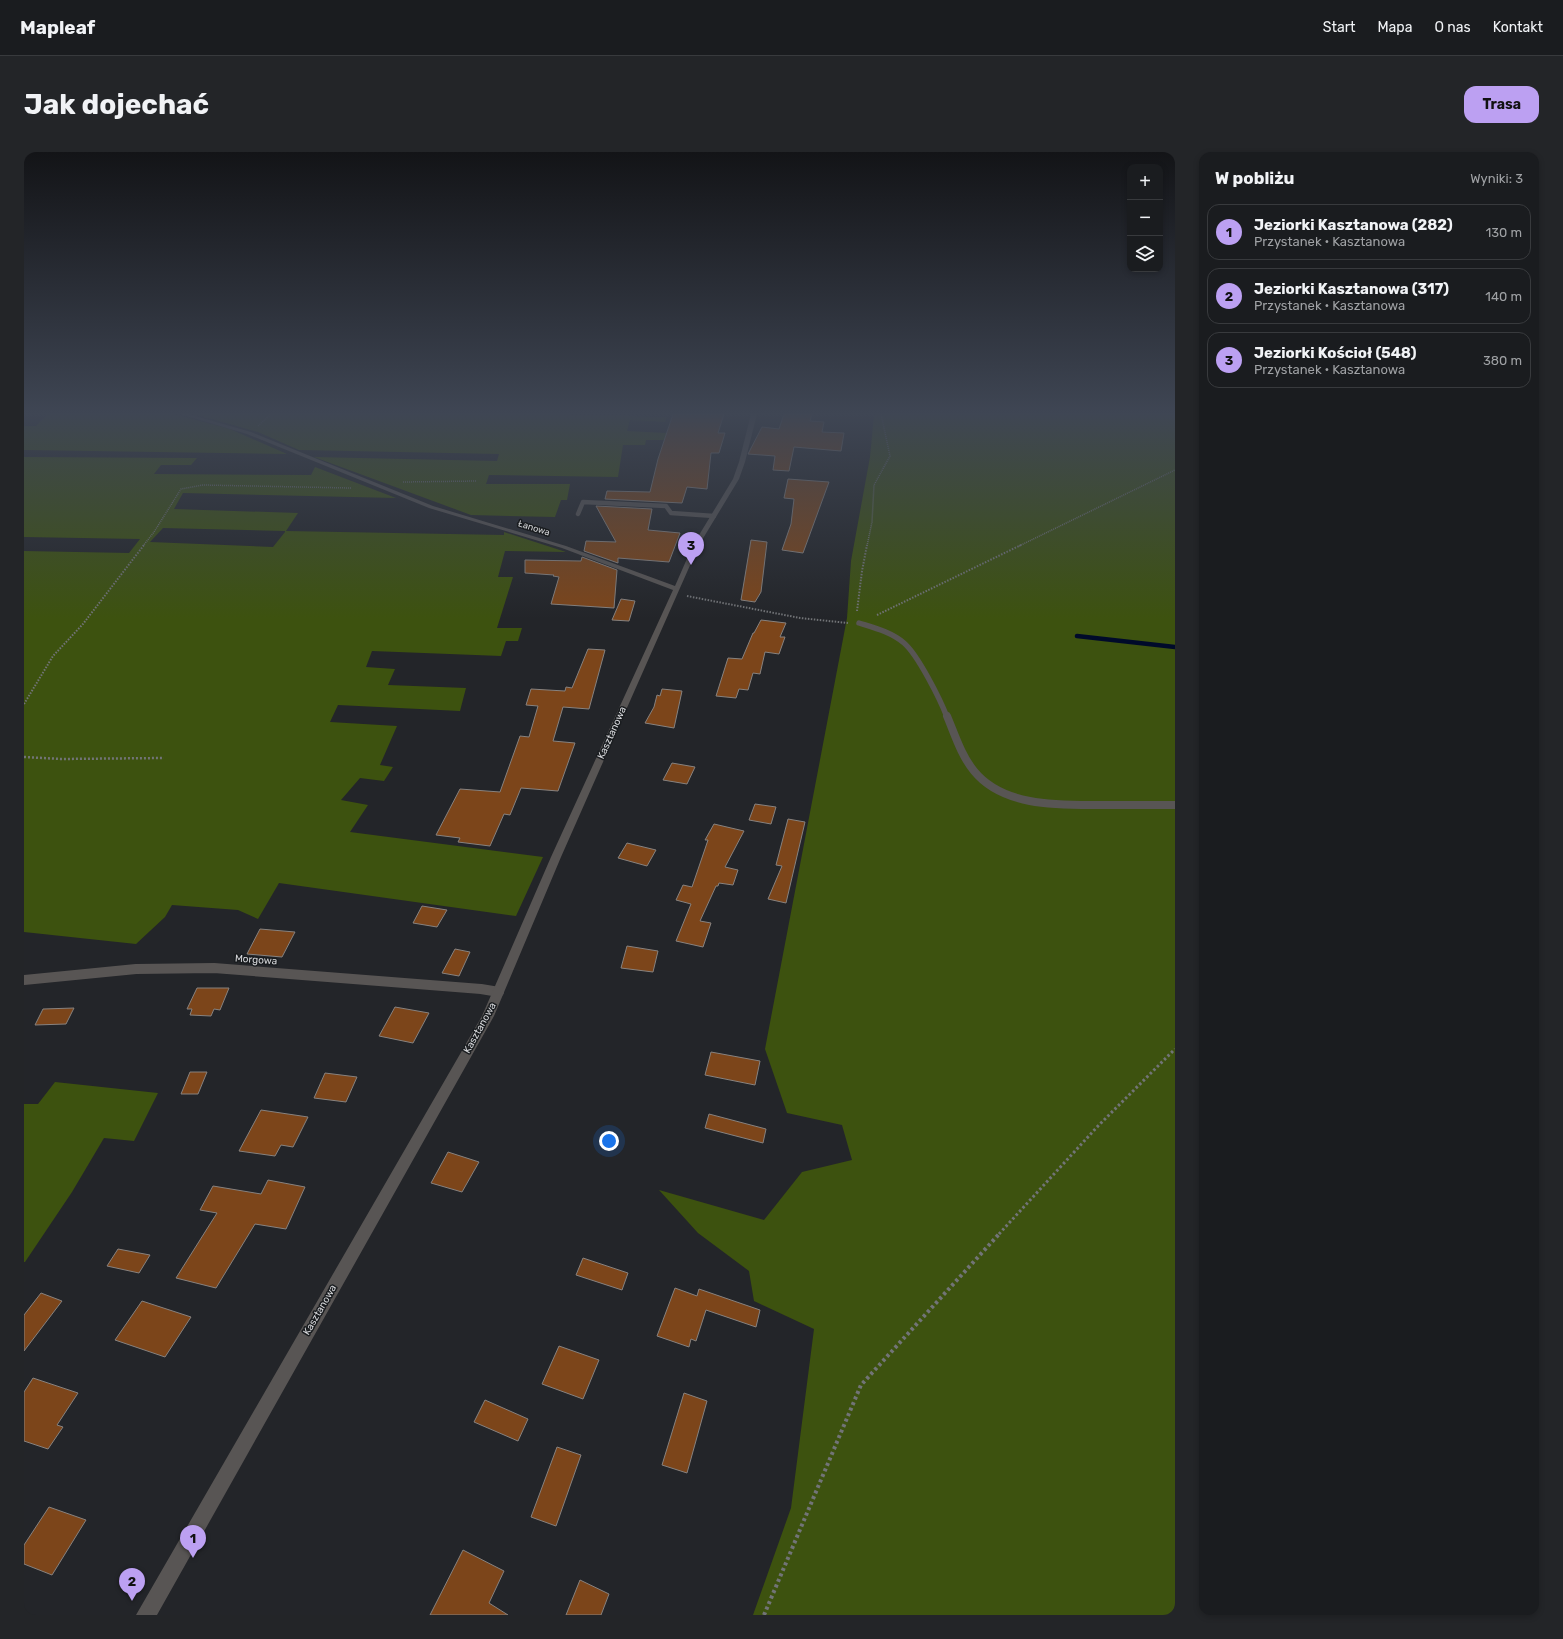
<!DOCTYPE html>
<html lang="pl">
<head>
<meta charset="utf-8">
<style>
  body { margin:0; font-family:Rubik,sans-serif; background:#232528; color:#f1f3f6 }
  .controls { position:absolute; right:12px; top:12px; display:grid; overflow:hidden; border-radius:8px; box-shadow:0 2px 6px #0003 }
  .controls button { width:36px; height:36px; display:grid; place-items:center; padding:0; border:0; border-bottom:1px solid #383a3d; background:#1a1c1f; color:#f1f3f6; font:20px sans-serif }
  .you { position:absolute; left:585px; top:989px; width:14px; height:14px; margin:-10px; border:3px solid #fff; border-radius:50%; background:#1a73e8; box-shadow:0 0 0 6px #1a73e833 }
  .badge { display:grid; place-items:center; width:26px; height:26px; border-radius:50%; background:#bca0f2; color:#111; font-size:13px; font-weight:700 }
  .pin { position:absolute; translate:-50% -33px; filter:drop-shadow(0 1px 2px #0008) }
  .pin::after { content:''; position:absolute; top:21px; width:14px; height:12px; background:inherit; clip-path:polygon(0 0,100% 0,50% 100%) }
  .list { margin:0; padding:0; list-style:none }
  h2 { display:flex; justify-content:space-between; align-items:center; height:52px; margin:0; padding:0 16px; font-size:17px }
  h2 small { font-size:13px; font-weight:400; color:#9fa1a4 }
  .list li { display:grid; grid-template-columns:26px 1fr auto; gap:12px; align-items:center; box-sizing:border-box; height:56px; margin:0 8px 8px; padding:0 8px; border:1px solid #383a3d; border-radius:12px }
  .list b { display:block; font-size:15px; white-space:nowrap }
  .list p { margin:0; font-size:13px; white-space:nowrap; color:#9fa1a4 }
  .list em { font-size:13px; font-style:normal; color:#9fa1a4 }
  .icon { flex:none; width:22px; height:22px; fill:none; stroke:currentColor; stroke-width:2; stroke-linecap:round; stroke-linejoin:round }
  .map { position:relative; flex:none; width:1151px; height:1463px; overflow:hidden; border-radius:12px }
  header { display:flex; align-items:center; gap:24px; box-sizing:border-box; height:56px; padding:0 20px; background:#1a1c1f; border-bottom:1px solid #383a3d }
  header strong { font-size:19px }
  nav { display:flex; gap:22px; margin-inline-start:auto; font-size:14px }
  .intro { display:flex; align-items:center; justify-content:space-between; box-sizing:border-box; height:96px; padding:0 24px }
  h1 { margin:0; font-size:28px }
  .button { padding:10px 18px; border-radius:12px; background:#bca0f2; color:#111; font-size:14px; font-weight:700 }
  main { display:flex; gap:24px; padding:0 24px }
  aside { flex:1; background:#1a1c1f; border-radius:12px; box-shadow:0 2px 6px #0003 }
  .map>svg:first-child { display:block }
  .green { fill:#3d520f; fill-rule:evenodd }
  .lines { fill:none; stroke-linecap:round; stroke-linejoin:round }
  .stream { stroke:#000a2a; stroke-width:4.5 }
  .building { fill:#7c451a; stroke:#87827f }
  .path-far4 { stroke:#727477; stroke-width:1.5; stroke-dasharray:1 1; stroke-linecap:butt }
  .path-far3 { stroke:#727477; stroke-width:2; stroke-dasharray:1.5 1.5; stroke-linecap:butt }
  .path-far2 { stroke:#727477; stroke-width:2.5; stroke-dasharray:2 2; stroke-linecap:butt }
  .path-far1 { stroke:#727477; stroke-width:3; stroke-dasharray:2.5 2.5; stroke-linecap:butt }
  .path { stroke:#727477; stroke-width:4; stroke-dasharray:3 3; stroke-linecap:butt }
  .service-far3 { stroke:#585554; stroke-width:4.5 }
  .service-far2 { stroke:#585554; stroke-width:5.5 }
  .service-far1 { stroke:#585554; stroke-width:8 }
  .service { stroke:#585554; stroke-width:10 }
  .tertiary { fill:#585554; fill-rule:evenodd }
  .labels { text-anchor:middle; dominant-baseline:central; stroke-width:3; stroke-linejoin:round; paint-order:stroke }
  .far-street-label { font-size:9px; fill:#d8d9dc; stroke:#191c1f }
  .street-label { font-size:10px; fill:#d8d9dc; stroke:#191c1f }
</style>
</head>
<body>
<header>
<strong>Mapleaf</strong>
<nav><a>Start</a><a>Mapa</a><a>O nas</a><a>Kontakt</a></nav>
</header>
<div class="intro"><h1>Jak dojechać</h1><a class="button">Trasa</a></div>
<main>
<div class="map">
<svg width="1151" height="1463" viewBox="0 0 1151 1463">
  <rect width="100%" height="100%" fill="#232529"/>
  <path class="green" d="M24 262H150L206 277 263 302 0 298V274H12Z
    M170 262H534L643 265 641 270 606 268 603 279 643 281 641 288H622L621 293H599L594 325 465 323 462 332H546L543 348H537L531 365 447 363 290 305 473 309 475 302 275 298 234 280Z
    M856 262H1151V1463H729L767 1356 790 1177 730 1149 725 1119 674 1081 635 1038 740 1068 778 1020 828 1008 818 973 763 961 741 897 823 466 827 409 846 305 850 263Z
    M0 305 173 306 167 313H137L130 322 287 323 291 315 372 346 159 341 150 357 274 361 262 379 480 383V380L542 400 481 399 474 425H489L473 476H498L494 489H482L477 504 348 499 342 515 371 517 364 533 442 536 436 559 314 553 306 570 373 574 356 613 369 615 360 629 336 626 317 648 344 653 326 680 519 705 492 764 255 731 234 767 214 758 148 753 141 765 112 792 0 780V399L105 401 116 387 0 385ZM139 376 261 379V380L249 395 126 390Z
    M31 930 134 941 110 989 80 986 48 1040 1 1110H0V952H14Z"/>
  <g class="lines">
    <path class="stream" d="M1053 484 1151 495"/>
  </g>
  <path class="building" d="M649 262H700L694 281H701L695 301H687L683 337 663 335 658 351 581 347 583 339 626 340 634 307Z
    M760 262H788L786 269 800 270 798 280 820 281 817 299 770 295 765 319 749 318 751 304 724 302 738 275 755 277Z
    M764 327 805 330 779 401 758 398 767 372 770 347 760 346Z
    M572 354 628 357 624 378 656 381 645 410 594 406V411L560 399 562 389 592 390Z
    M727 388 743 390 737 440 731 450 717 448Z
    M558 405 593 418 590 456 527 452 535 425 529 424 530 423 501 421V408L557 409Z
    M597 447 611 449 605 469 588 468Z
    M737 468 762 471 756 485H761L755 502 741 500 736 522 729 521 724 538 715 537 712 546 692 544 704 506 718 507 729 481H730Z
    M564 497 581 498 565 557 539 555 529 589 551 591 534 639 497 636 486 663 480 662 466 694 434 690 436 686 412 683 436 637 476 640 496 584 505 585 514 554 502 553 507 537 541 539 542 535 548 536Z
    M638 537 658 539 650 576 621 571 630 555 633 543 636 544Z
    M648 611 671 615 663 632 639 628Z
    M731 652 752 655 747 672 725 668Z
    M764 667 781 670 762 751 744 747 758 714 752 713Z
    M690 672 720 679 701 715 714 718 709 733 695 731 694 734H692L676 769 687 771 679 795 652 789 667 752 652 748 659 733 668 735 684 688H681Z
    M603 691 632 698 623 714 594 706Z
    M398 754 423 758 413 775 389 771Z
    M236 777 271 780 258 805 223 802Z
    M603 794 634 799 629 820 597 816Z
    M431 797 446 800 435 824 418 821Z
    M173 836H205L196 858 190 857 187 864 166 863 168 857H163Z
    M371 855 405 861 389 891 355 884Z
    M50 856 42 872 11 873 19 857Z
    M687 900 736 909 731 933 681 923Z
    M166 920H183L174 942H157Z
    M301 921 333 925 322 950 290 946Z
    M237 958 284 965 269 995 257 993 251 1004 215 999Z
    M685 962 742 977 739 991 681 976Z
    M424 1000 455 1010 438 1040 407 1031Z
    M244 1028 281 1035 262 1077 231 1072 192 1136 152 1126 193 1061 176 1058 189 1034 237 1042Z
    M94 1097 126 1103 115 1121 83 1114Z
    M559 1106 604 1121 598 1138 552 1123Z
    M651 1136 673 1144 675 1137 736 1158 732 1175 682 1158 672 1189 667 1187 665 1195 633 1184Z
    M17 1141 38 1149 0 1199V1163Z
    M118 1149 167 1165 141 1205 91 1188Z
    M535 1194 575 1208 559 1247 518 1232Z
    M9 1226 54 1241 33 1273 39 1275 24 1297 0 1289V1240Z
    M660 1241 683 1249 663 1321 638 1313Z
    M461 1248 504 1267 494 1289 450 1270Z
    M533 1295 557 1303 532 1374 507 1365Z
    M25 1355 62 1368 28 1423 0 1412V1393Z
    M439 1398 480 1419 465 1451 484 1463H406Z
    M556 1428 585 1442 577 1463H542Z"/>
  <g class="lines">
    <path class="path-far4" d="M234 274 247 262
      M379 330 453 329
      M119 394 130 380 157 337 179 333 327 336
      M843 394 848 370 850 333 866 304 857 262
      M995 394 1151 318"/>
    <path class="path-far3" d="M663 444 776 466 824 471
      M833 459 838 419 843 393
      M853 463 997 393
      M0 552 29 504 59 472 120 393"/>
    <path class="path-far2" d="M0 605 37 607 140 606"/>
    <path class="path-far1" d="M975 1082 1074 974 1151 897"/>
    <path class="path" d="M740 1463 837 1233 976 1081"/>
    <path class="service-far3" d="M554 362 559 350 642 354 647 361 690 364"/>
    <path class="service-far2" d="M835 471C851 476 867 480 880 491 894 503 916 547 923 565"/>
    <path class="service-far1" d="M923 564C931 583 937 603 950 619 980 656 1038 653 1081 653 1104 653 1128 653 1151 653"/>
    <path class="service" d="M0 828 112 817 190 816 457 837 475 840"/>
    <path class="tertiary" d="M156 262H164L227 280 409 354 542 394 651 434 669 393 709 327 715 310 727 262H733L721 310 715 327 675 393 537 705 470 864 133 1463H112L458 864 527 705 649 438 538 396 405 356 223 282Z"/>
  </g>
  <linearGradient id="sky" x2="0" y2="1"><stop stop-color="#131417"/><stop offset="0.56" stop-color="#3f4654"/><stop offset="1" stop-color="#3f4654" stop-opacity="0"/></linearGradient>
  <rect width="1151" height="467" fill="url(#sky)"/>
  <g class="labels">
    <g class="far-street-label">
      <text transform="translate(510 376) rotate(17)">Łanowa</text>
    </g>
    <g class="street-label">
      <text transform="translate(588 581) rotate(-66)">Kasztanowa</text>
      <text transform="translate(232 808) rotate(4)">Morgowa</text>
      <text transform="translate(456 876) rotate(-61)">Kasztanowa</text>
      <text transform="translate(296 1158) rotate(-60)">Kasztanowa</text>
    </g>
  </g>
</svg>
<div class="controls">
<button>+</button>
<button>−</button>
<button><svg class="icon" aria-label="layers" viewBox="0 0 24 24"><path d="M12 4l9 5-9 5-9-5zM3 14l9 5 9-5"/></svg></button>
</div>
<div class="you"></div>
<div class="pin badge" style="left:169px;top:1406px">1</div>
<div class="pin badge" style="left:108px;top:1449px">2</div>
<div class="pin badge" style="left:667px;top:413px">3</div>
</div>
<aside>
<h2>W pobliżu<small>Wyniki: 3</small></h2>
<ul class="list">
<li><span class="badge">1</span><div><b>Jeziorki Kasztanowa (282)</b><p>Przystanek · Kasztanowa</p></div><em>130 m</em></li>
<li><span class="badge">2</span><div><b>Jeziorki Kasztanowa (317)</b><p>Przystanek · Kasztanowa</p></div><em>140 m</em></li>
<li><span class="badge">3</span><div><b>Jeziorki Kościoł (548)</b><p>Przystanek · Kasztanowa</p></div><em>380 m</em></li>
</ul>
</aside>
</main>
</body>
</html>
